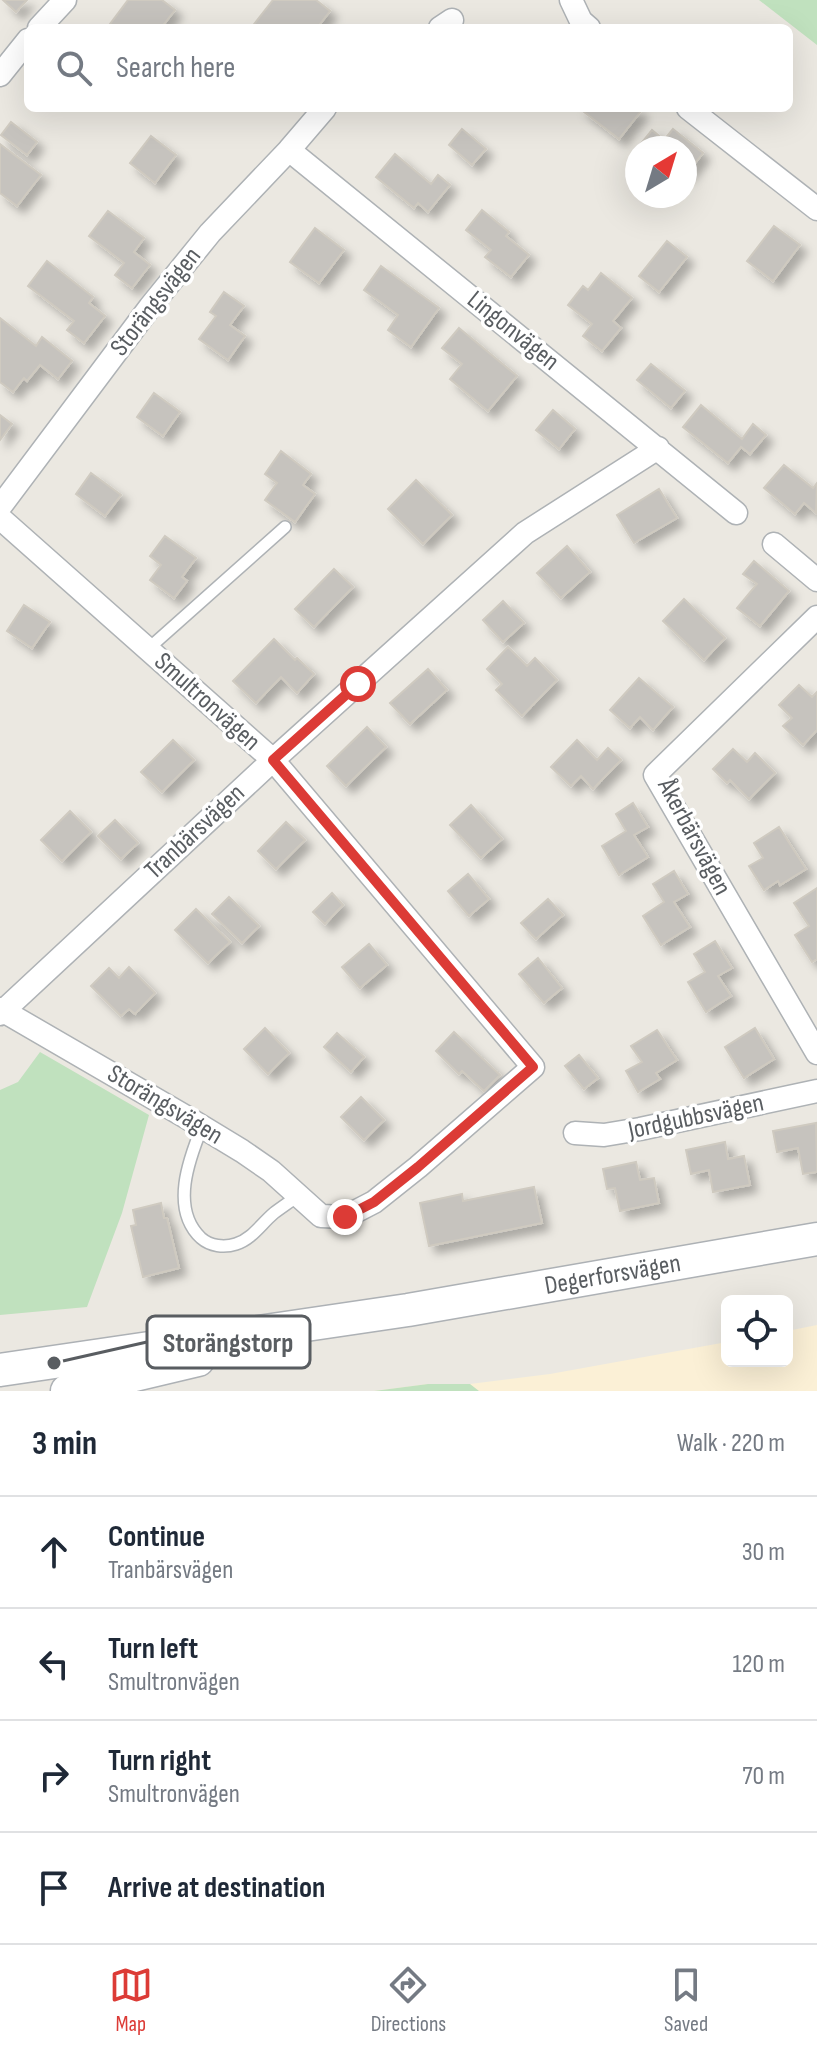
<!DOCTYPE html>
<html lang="en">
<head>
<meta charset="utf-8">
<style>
  body { margin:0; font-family:"Sofia Sans Condensed",sans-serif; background:#f2f2f3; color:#1f2937 }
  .controls { position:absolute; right:24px; bottom:24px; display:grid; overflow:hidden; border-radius:12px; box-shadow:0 8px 32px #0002 }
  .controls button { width:72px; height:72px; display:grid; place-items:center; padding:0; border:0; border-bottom:2px solid #e0e1e3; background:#fff; color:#1f2937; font:40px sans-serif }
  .compass { position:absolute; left:625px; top:136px; width:72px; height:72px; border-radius:50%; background:#fff; box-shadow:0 8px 32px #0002; rotate:38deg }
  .stop { position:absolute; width:24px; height:24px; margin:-18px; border:6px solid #dc3b36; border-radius:50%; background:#fff }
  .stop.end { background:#dc3b36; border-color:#fff; box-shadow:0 2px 8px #0008 }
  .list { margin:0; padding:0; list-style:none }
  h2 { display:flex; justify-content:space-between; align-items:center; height:104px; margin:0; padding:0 32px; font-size:34px }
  h2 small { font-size:26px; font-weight:400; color:#747a83 }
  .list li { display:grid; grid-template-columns:52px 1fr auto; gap:24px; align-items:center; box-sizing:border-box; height:112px; padding:0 32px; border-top:2px solid #e0e1e3 }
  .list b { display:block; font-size:30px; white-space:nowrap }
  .list p { margin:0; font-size:26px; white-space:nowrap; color:#747a83 }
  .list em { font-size:26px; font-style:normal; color:#747a83 }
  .icon { flex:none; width:44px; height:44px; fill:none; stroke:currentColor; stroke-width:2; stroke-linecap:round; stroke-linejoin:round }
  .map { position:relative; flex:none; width:817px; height:1391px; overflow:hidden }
  .search { position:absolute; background:#fff; box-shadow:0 8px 32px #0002; left:24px; right:24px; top:24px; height:88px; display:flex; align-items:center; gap:20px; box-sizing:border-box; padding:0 28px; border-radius:12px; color:#747a83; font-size:30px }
  .sheet { height:552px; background:#fff }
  nav { display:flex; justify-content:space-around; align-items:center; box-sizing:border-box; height:112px; border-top:2px solid #e0e1e3; background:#fff; font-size:22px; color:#747a83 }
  nav a { display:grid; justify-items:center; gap:4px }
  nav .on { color:#dc3b36 }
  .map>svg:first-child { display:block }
  .commercial { fill:#fbf0d6 }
  .green { fill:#c0e1be }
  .building { fill:#c6c3be; stroke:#cfcac0; stroke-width:2; filter:url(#shadow) }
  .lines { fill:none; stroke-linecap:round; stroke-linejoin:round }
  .lane-casing { stroke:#aeb2b5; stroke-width:14 }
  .street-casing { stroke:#aeb2b5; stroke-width:25 }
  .secondary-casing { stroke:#adb1b5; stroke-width:35 }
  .lane { stroke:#fff; stroke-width:11 }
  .street { stroke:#fff; stroke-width:22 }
  .secondary { stroke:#fff; stroke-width:32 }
  .route { stroke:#dc3b36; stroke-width:10 }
  .labels { text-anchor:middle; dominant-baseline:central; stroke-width:7; stroke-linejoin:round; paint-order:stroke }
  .street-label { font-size:26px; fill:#595d61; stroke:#fff }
  .leader { fill:none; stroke:#595d61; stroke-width:3 }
  .callout-dot { fill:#595d61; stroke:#fff; stroke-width:3 }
  .callout { fill:#fff; stroke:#595d61; stroke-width:3 }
  .callout-label { font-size:28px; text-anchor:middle; font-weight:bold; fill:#595d61 }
</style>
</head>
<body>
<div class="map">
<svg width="817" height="1391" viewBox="0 0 817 1391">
  <defs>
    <filter id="shadow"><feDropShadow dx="7" dy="7" stdDeviation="4" flood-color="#0004"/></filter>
  </defs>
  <rect width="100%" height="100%" fill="#ebe8e1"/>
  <path class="commercial" d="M817 1325V1391H374L428 1384H470L550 1374 727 1342V1361H787V1331Z"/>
  <path class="green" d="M759 0H817V45Z
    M40 1052 149 1115 122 1213 87 1307 0 1315V1090L18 1082Z
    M428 1384H470L479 1391H374Z"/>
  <path class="building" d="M3 0H27L16 12Z
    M128 0H162L175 10 161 28H107Z
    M273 0H316L330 11 317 28H251Z
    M579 108H637L641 111 619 139Z
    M11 122 37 142 27 155 1 135Z
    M462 129 486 149 472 165 449 145Z
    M673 129 703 153 685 176V148H642L639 146 652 130 664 140Z
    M151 136 176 155 155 183 130 163Z
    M0 144 41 175 17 206 0 193Z
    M395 154 431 184 438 175 450 185 428 212 418 203 414 208 376 177Z
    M482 210 509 232 506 236 529 255 511 277 485 257 491 250 466 230Z
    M108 211 144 238 134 252 150 265 132 288 115 275 124 263 89 236Z
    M774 226 800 245 773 281 747 261Z
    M315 228 344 250 319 283 290 262Z
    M667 241 687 257 659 292 639 276Z
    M47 261 93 297 89 303 105 316 84 343 67 330 74 321 28 286Z
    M381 266 439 308 411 347 388 330 398 315 364 290Z
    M601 273 632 298 613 321 621 328 602 351 583 336 592 324 568 305 583 286 588 290Z
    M224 292 244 306 230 325 245 336 228 360 199 339 216 316 210 312Z
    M0 318 36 346 42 337 72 361 58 379 40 365 27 381 24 378 13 392 0 382Z
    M459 328 517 376 488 411 450 379 462 364 442 348Z
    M651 364 685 391 671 408 637 380Z
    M154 393 180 412 163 436 137 417Z
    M701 405 742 439 753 424 766 435 750 454 741 447 728 463 683 427Z
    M553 410 575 429 559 449 536 430Z
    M0 415 12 424 0 440Z
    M281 451 311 474 303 485 315 494 295 522 265 500 277 483 265 474Z
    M784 465 813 488 817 483 816 513 804 503 795 514 764 488Z
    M91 473 121 495 105 516 76 494Z
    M416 480 452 515 423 544 388 509Z
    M659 489 677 518 634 543 617 515Z
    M165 536 196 558 182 577 187 581 174 598 150 580 161 565 150 556Z
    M567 546 590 572 561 598 537 573Z
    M754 561 789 591 760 626 737 608 757 584 743 574Z
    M334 569 353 587 314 627 295 609Z
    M684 599 725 638 704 660 663 621Z
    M503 601 524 623 503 642 483 620Z
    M24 605 50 622 32 648 7 631Z
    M274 639 295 660 297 658 314 674 297 693 281 677 256 703 233 681Z
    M508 647 527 666 535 658 557 680 522 716 496 690 502 684 487 669Z
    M428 669 447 690 410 724 390 703Z
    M639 678 673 707 653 730 640 717 630 728 610 710Z
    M799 685 812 697 817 692V730L803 745 783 726 792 718 779 705Z
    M367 727 386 747 346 786 327 766Z
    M173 740 194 760 162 792 141 772Z
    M577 740 597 760 608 748 621 760 593 789 581 776 571 786 551 767Z
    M733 749 747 762 755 753 775 773 749 799 730 780 727 783 713 769Z
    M633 803 648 827 634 835 648 857 619 875 602 846 626 831 616 814Z
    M471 805 502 839 481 858 450 825Z
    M70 811 91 832 62 861 41 840Z
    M115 820 138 843 121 859 98 836Z
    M286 822 305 840 276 869 258 851Z
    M779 827 806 869 780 885 778 881 764 890 749 866 763 858 754 843Z
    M674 871 688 894 674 902 690 927 661 945 643 916 664 902 653 884Z
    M468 874 489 899 469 916 448 891Z
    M817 888V959L812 962 795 935 809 926 794 903Z
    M332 893 343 905 325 924 313 912Z
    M229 897 259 926 242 943 212 914Z
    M548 899 563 915 536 939 521 923Z
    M196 909 230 942 208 963 175 930Z
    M715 941 732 968 718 976 731 996 706 1012 688 982 705 972 694 954Z
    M369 944 387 965 360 988 342 967Z
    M538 958 562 988 544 1003 519 974Z
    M129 967 155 993 135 1014 129 1009 121 1016 91 986 109 968 119 978Z
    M265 1028 289 1053 268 1074 244 1049Z
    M755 1028 774 1059 744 1078 725 1047Z
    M657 1030 677 1060 656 1073 660 1079 638 1092 626 1071 642 1062 631 1046Z
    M454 1032 500 1075 484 1091 462 1071 459 1074 436 1051Z
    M337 1033 364 1057 351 1072 324 1047Z
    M579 1055 598 1078 584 1089 565 1066Z
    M361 1097 384 1120 364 1140 341 1117Z
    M816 1123 817 1172 803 1174 798 1148 777 1152 773 1131Z
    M725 1142 728 1159 744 1156 750 1185 713 1192 709 1170 691 1174 686 1150Z
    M636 1162 640 1180 654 1178 659 1203 620 1211 615 1188 607 1189 603 1169Z
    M534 1187 542 1223 429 1246 420 1203 462 1194 463 1201Z
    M161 1203 164 1218H167L179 1268 143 1277 131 1226 136 1225 133 1210Z"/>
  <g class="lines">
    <g class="lane-casing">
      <path id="lane" d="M148 649 285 527
        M202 1127C189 1159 170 1209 201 1238 210 1246 224 1248 236 1244 252 1239 261 1224 274 1213 282 1207 291 1201 299 1195"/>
    </g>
    <g class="street-casing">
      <path id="street" d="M571 0 581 21 589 28
        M39 28 65 0
        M440 28 452 20
        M0 75 28 40
        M688 108 817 209
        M289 150 736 513
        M0 507 150 307 210 233 289 150 325 108
        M0 518 273 760 533 1067 418 1167 374 1202 345 1217 321 1216 271 1171 242 1151 186 1117 0 1009
        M774 544 817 580
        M817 617 655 775 817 1053
        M0 1014 273 760 525 533 658 448
        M575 1133 604 1135 640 1129 817 1091"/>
    </g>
    <g class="secondary-casing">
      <g id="secondary">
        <path id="s1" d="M0 1370 408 1310 817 1239"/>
        <path d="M67 1391 198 1360"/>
      </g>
    </g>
    <use href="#lane" class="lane"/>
    <use href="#street" class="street"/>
    <use href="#secondary" class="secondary"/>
  </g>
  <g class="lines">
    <path class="route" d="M345 1217 374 1202 418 1167 533 1067 273 760 358 684"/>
  </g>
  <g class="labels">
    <g class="street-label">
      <text transform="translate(156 302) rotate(-52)">Storängsvägen</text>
      <text transform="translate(513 331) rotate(39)">Lingonvägen</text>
      <text transform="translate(207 702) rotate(42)">Smultronvägen</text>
      <text transform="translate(195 832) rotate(-43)">Tranbärsvägen</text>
      <text transform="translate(694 837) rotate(62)">Åkerbärsvägen</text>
      <text transform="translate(165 1105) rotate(31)">Storängsvägen</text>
      <text transform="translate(696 1117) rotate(-12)">Jordgubbsvägen</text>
      <text stroke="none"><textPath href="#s1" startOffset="620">Degerforsvägen</textPath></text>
    </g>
  </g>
  <path class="leader" d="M54 1363L147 1342"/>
  <circle class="callout-dot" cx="54" cy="1363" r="8"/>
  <rect class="callout" x="147" y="1316" width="163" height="52" rx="8"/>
  <g class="callout-label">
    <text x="228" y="1352">Storängstorp</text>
  </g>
</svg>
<div class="controls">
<button><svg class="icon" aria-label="locate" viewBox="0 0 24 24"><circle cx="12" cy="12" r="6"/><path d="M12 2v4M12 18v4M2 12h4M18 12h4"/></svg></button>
</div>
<svg class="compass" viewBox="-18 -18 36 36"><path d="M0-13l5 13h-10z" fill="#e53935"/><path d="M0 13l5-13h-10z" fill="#747a83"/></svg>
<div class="stop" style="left:358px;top:684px"></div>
<div class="stop end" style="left:345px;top:1217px"></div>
<div class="search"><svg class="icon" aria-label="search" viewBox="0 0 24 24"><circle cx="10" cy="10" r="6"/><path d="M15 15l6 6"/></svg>Search here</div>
</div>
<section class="sheet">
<h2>3 min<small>Walk · 220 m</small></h2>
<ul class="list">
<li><svg class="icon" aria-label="ahead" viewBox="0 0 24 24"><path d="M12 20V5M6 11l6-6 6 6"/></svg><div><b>Continue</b><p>Tranbärsvägen</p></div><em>30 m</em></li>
<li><svg class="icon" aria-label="left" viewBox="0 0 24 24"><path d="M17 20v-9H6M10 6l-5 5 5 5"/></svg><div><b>Turn left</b><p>Smultronvägen</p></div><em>120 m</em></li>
<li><svg class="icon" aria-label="right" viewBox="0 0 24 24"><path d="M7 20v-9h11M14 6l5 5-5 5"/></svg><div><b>Turn right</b><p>Smultronvägen</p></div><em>70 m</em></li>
<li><svg class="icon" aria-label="arrive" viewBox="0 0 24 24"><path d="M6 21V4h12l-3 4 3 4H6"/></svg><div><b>Arrive at destination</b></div></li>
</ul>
</section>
<nav>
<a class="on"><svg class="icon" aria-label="map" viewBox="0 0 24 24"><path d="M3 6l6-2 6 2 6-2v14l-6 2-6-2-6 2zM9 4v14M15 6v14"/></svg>Map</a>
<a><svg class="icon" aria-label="directions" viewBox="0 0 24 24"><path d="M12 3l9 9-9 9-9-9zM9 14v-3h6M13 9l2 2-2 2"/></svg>Directions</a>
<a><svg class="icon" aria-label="saved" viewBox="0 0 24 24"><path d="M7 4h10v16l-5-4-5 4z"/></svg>Saved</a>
</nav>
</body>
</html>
